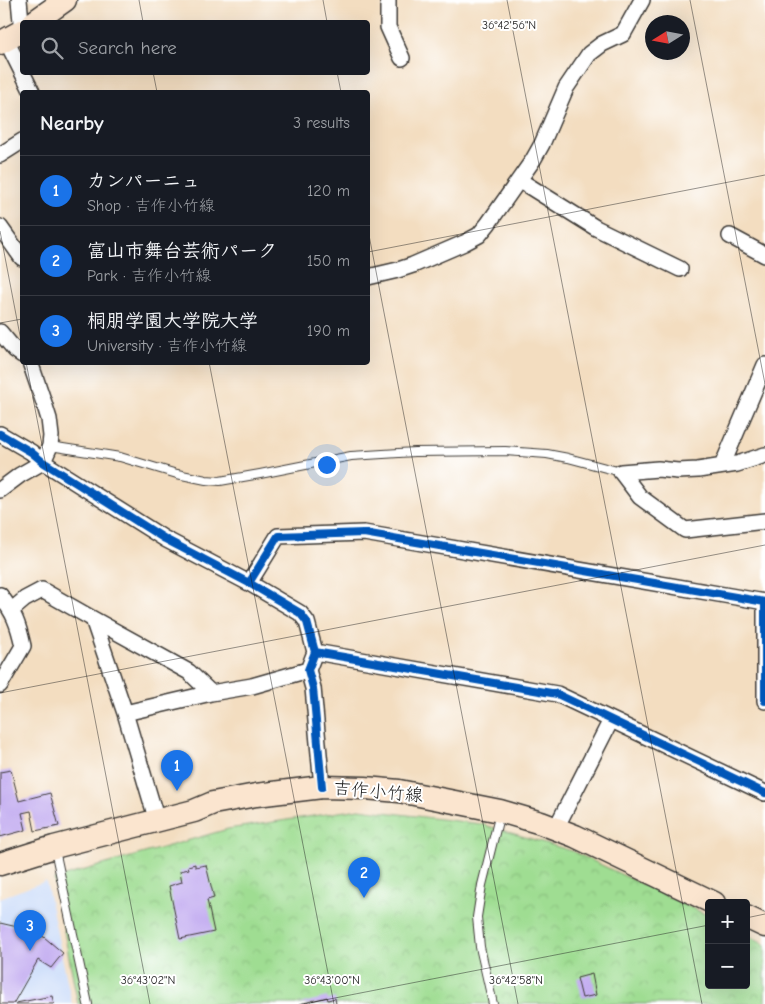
<!DOCTYPE html>
<html lang="en">
<head>
<meta charset="utf-8">
<style>
  body { margin:0; font-family:"Comic Neue","Klee One",sans-serif; background:#20242c; color:#f1f3f6 }
  .controls { position:absolute; right:15px; bottom:15px; display:grid; overflow:hidden; border-radius:5px; box-shadow:0 5px 20px #0002 }
  .controls button { width:45px; height:45px; display:grid; place-items:center; padding:0; border:0; border-bottom:1px solid #363941; background:#171b24; color:#f1f3f6; font:25px sans-serif }
  .compass { position:absolute; left:645px; top:15px; width:45px; height:45px; border-radius:50%; background:#171b24; box-shadow:0 5px 20px #0002; rotate:259deg }
  .you { position:absolute; left:326px; top:464px; width:18px; height:18px; margin:-12px; border:4px solid #fff; border-radius:50%; background:#1a73e8; box-shadow:0 0 0 8px #1a73e833 }
  .badge { display:grid; place-items:center; width:32px; height:32px; border-radius:50%; background:#1a73e8; color:#fff; font-size:16px; font-weight:700 }
  .pin { position:absolute; translate:-50% -41px; filter:drop-shadow(0 1px 2px #0008) }
  .pin::after { content:''; position:absolute; top:26px; width:18px; height:15px; background:inherit; clip-path:polygon(0 0,100% 0,50% 100%) }
  .list { margin:0; padding:0; list-style:none }
  h2 { display:flex; justify-content:space-between; align-items:center; height:65px; margin:0; padding:0 20px; font-size:21px }
  h2 small { font-size:16px; font-weight:400; color:#9ea1a6 }
  .list li { display:grid; grid-template-columns:32px 1fr auto; gap:15px; align-items:center; box-sizing:border-box; height:70px; padding:0 20px; border-top:1px solid #363941 }
  .list b { display:block; font-size:19px; white-space:nowrap }
  .list p { margin:0; font-size:16px; white-space:nowrap; color:#9ea1a6 }
  .list em { font-size:16px; font-style:normal; color:#9ea1a6 }
  .icon { flex:none; width:28px; height:28px; fill:none; stroke:currentColor; stroke-width:2; stroke-linecap:round; stroke-linejoin:round }
  .map { position:relative; flex:none; width:765px; height:1004px; overflow:hidden }
  .search { position:absolute; background:#171b24; box-shadow:0 5px 20px #0002; left:20px; top:20px; width:350px; height:55px; display:flex; align-items:center; gap:12px; box-sizing:border-box; padding:0 18px; border-radius:5px; color:#9ea1a6; font-size:19px }
  .panel { position:absolute; background:#171b24; box-shadow:0 5px 20px #0002; left:20px; top:90px; width:350px; height:275px; border-radius:5px }
  .map>svg:first-child { display:block }
  .built { fill:#cadcf9 }
  .park { fill:url(#park-crowns); stroke:#5e7c57 }
  .building { fill:#bea6ef }
  .lines { fill:none; stroke-linecap:round; stroke-linejoin:round }
  .lane-casing { stroke:#3c3935; stroke-width:10 }
  .street-casing { stroke:#3c3935; stroke-width:18 }
  .secondary-casing { stroke:#3c3935; stroke-width:25 }
  .lane { stroke:#fff; stroke-width:8 }
  .street { stroke:#fff; stroke-width:15 }
  .secondary { stroke:#fbe5cf; stroke-width:22 }
  .cycleway-casing { stroke:#fff; stroke-width:11 }
  .cycleway { stroke:#0057b8; stroke-width:8 }
  .ticks { fill:none; stroke:#1c1c1c; stroke-width:1; stroke-opacity:0.45 }
  .labels { text-anchor:middle; dominant-baseline:central; stroke-width:4; stroke-linejoin:round; paint-order:stroke }
  .street-label { font-size:18px; fill:#1c1c1c; stroke:#fff }
  .ticks-label { font-size:12px; text-anchor:middle; fill:#1c1c1c; stroke:#fff; stroke-width:4; stroke-linejoin:round; paint-order:stroke }
</style>
</head>
<body>
<div class="map">
<svg width="765" height="1004" viewBox="0 0 765 1004">
  <defs>
    <pattern id="park-crowns" width="20" height="18" patternUnits="userSpaceOnUse" patternTransform="scale(1.25)"><rect width="20" height="18" fill="#9fdd92"/><path d="M2 6a3 3 0 1 1 6 0M12 15a3 3 0 1 1 6 0" fill="none" stroke="#88bd7d"/></pattern>
  </defs>
  <rect width="100%" height="100%" fill="#fff"/>
  <filter id="ink" filterUnits="userSpaceOnUse"><feTurbulence type="fractalNoise" baseFrequency=".02" numOctaves="2"/><feDisplacementMap in="SourceGraphic" scale="10" xChannelSelector="R" yChannelSelector="G"/><feConvolveMatrix kernelMatrix="1 2 1 2 8 2 1 2 1" color-interpolation-filters="sRGB"/></filter>
  <filter id="wash" filterUnits="userSpaceOnUse"><feTurbulence type="fractalNoise" baseFrequency=".0096" numOctaves="4" result="noise"/><feDisplacementMap in="SourceGraphic" scale="20" xChannelSelector="R" yChannelSelector="G"/><feGaussianBlur stdDeviation="1.12" result="paint"/><feColorMatrix in="noise" values="0 0 0 0 0 0 0 0 0 0 0 0 0 0 0 0 0 1.4 0 .05"/><feComposite in="paint" operator="in"/></filter>
  <g filter="url(#wash)">
    <rect width="100%" height="100%" fill="#f3ddc0"/>
    <path class="built" d="M46 881 72 1004H0V898Z"/>
    <path class="park" d="M359 809 481 824 572 851 709 916V985H746V934L765 945V1004H78L54 879 228 829Z"/>
    <g id="blocks">
      <path class="building" d="M11 770 19 801 50 793 59 826 35 831 31 811 22 813 26 830 0 837V772Z
        M195 864V867L206 865 214 898 207 900 214 932 180 939 169 886 182 882 180 871 189 869 188 866Z
        M0 923 13 926 44 937 63 953 51 968 38 960 13 1004H0Z
        M592 974 596 995 582 998 577 978Z
        M52 996 54 1004H16V1003Z
        M327 997 328 1000 335 998 336 1004H299Z"/>
    </g>
  </g>
  <g filter="url(#ink)">
    <use href="#blocks" fill-opacity="0" stroke="#3c3935" stroke-width="1"/>
    <g class="lines">
      <g class="lane-casing">
        <path id="lane" d="M50 446 120 457 177 474 206 480 220 481 260 474 351 456 415 452 505 451 547 454 568 458 621 472
          M55 850 88 1004
          M493 1004 480 947 477 917 482 885 500 813"/>
      </g>
      <g class="street-casing">
        <path id="street" d="M19 0 22 32
          M388 0V27L402 58
          M6 40 32 92
          M0 155 22 141
          M519 180 596 228 680 269
          M0 227 22 258
          M730 236 765 255
          M368 277 398 270 413 265 464 243 479 235 488 224 533 160 542 144 566 88 589 54 602 44 623 34 642 0
          M0 332 15 350 22 355
          M0 434 31 452 43 462 165 539 249 583 300 613 307 622 315 652 308 670 313 688 322 787
          M722 466 765 365
          M621 472 640 497 685 530 765 521
          M621 472 658 469 678 471 698 470 737 464 765 455
          M0 490 20 475 43 462 50 446 51 436 49 419 44 403 30 362
          M249 583 278 536 364 533 765 602V701
          M0 595C14 613 18 623 23 646L0 685
          M12 610 25 599 42 590 93 619 189 672 211 693 252 686 308 670
          M93 619 125 713 157 821
          M315 652 557 694 765 793
          M125 713 211 693
          M556 828 611 720"/>
      </g>
      <g class="secondary-casing">
        <path id="secondary" d="M34 22 65 0
          M0 43 22 31
          M0 864 54 847 194 811 213 803 256 795 322 787 365 788 399 791 500 811 541 823 575 836 714 903
          M746 917 765 926"/>
      </g>
      <use href="#lane" class="lane"/>
      <use href="#street" class="street"/>
      <use href="#secondary" class="secondary"/>
      <g class="cycleway-casing">
        <path id="cycleway" d="M0 434 31 452 43 462 165 539 249 583 300 613 307 622 315 652 308 670 313 688 322 787
          M249 583 278 536 364 533 765 602V701
          M315 652 557 694 765 793"/>
      </g>
      <use href="#cycleway" class="cycleway"/>
    </g>
  </g>
  <path class="ticks" d="M139 0 143 22M323 0 327 22M507 0 702 1004M690 0 765 384M153 72 157 92M337 72 341 92M368 230 518 1004M0 231 22 346M368 252 765 175M0 323 22 319M26 362 150 1004M209 362 334 1004M0 693 765 545M746 918 765 914M304 1004 709 925"/>
  <g class="labels">
    <g class="street-label">
      <text transform="translate(378 792) rotate(5)">吉作小竹線</text>
    </g>
  </g>
  <g class="ticks-label">
    <text x="509" y="29">36°42'56"N</text>
    <text x="148" y="984">36°43'02"N</text>
    <text x="332" y="984">36°43'00"N</text>
    <text x="516" y="984">36°42'58"N</text>
  </g>
</svg>
<div class="controls">
<button>+</button>
<button>−</button>
</div>
<svg class="compass" viewBox="-18 -18 36 36"><path d="M0-13l5 13h-10z" fill="#e53935"/><path d="M0 13l5-13h-10z" fill="#9ea1a6"/></svg>
<div class="you"></div>
<div class="pin badge" style="left:177px;top:791px">1</div>
<div class="pin badge" style="left:364px;top:898px">2</div>
<div class="pin badge" style="left:30px;top:951px">3</div>
<div class="search"><svg class="icon" aria-label="search" viewBox="0 0 24 24"><circle cx="10" cy="10" r="6"/><path d="M15 15l6 6"/></svg>Search here</div>
<section class="panel">
<h2>Nearby<small>3 results</small></h2>
<ul class="list">
<li><span class="badge">1</span><div><b>カンパーニュ</b><p>Shop · 吉作小竹線</p></div><em>120 m</em></li>
<li><span class="badge">2</span><div><b>富山市舞台芸術パーク</b><p>Park · 吉作小竹線</p></div><em>150 m</em></li>
<li><span class="badge">3</span><div><b>桐朋学園大学院大学</b><p>University · 吉作小竹線</p></div><em>190 m</em></li>
</ul>
</section>
</div>
</body>
</html>
